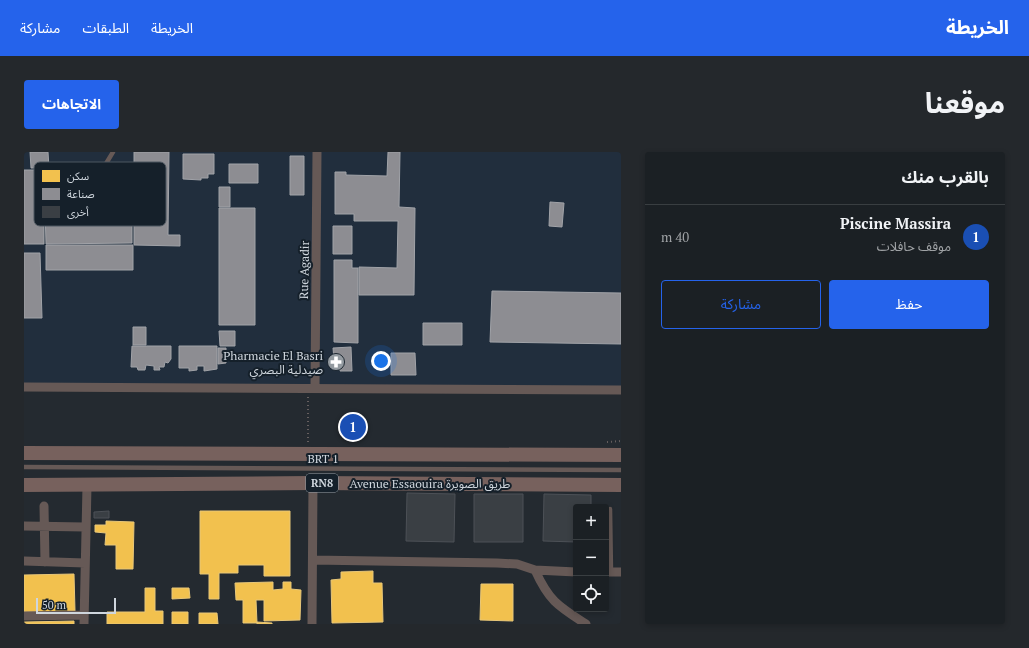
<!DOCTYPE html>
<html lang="ar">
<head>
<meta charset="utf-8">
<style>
  body { margin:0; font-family:"PT Serif","Noto Sans Arabic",serif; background:#24282c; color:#f1f3f6; direction:rtl }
  .controls { position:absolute; right:12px; bottom:12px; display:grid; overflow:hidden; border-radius:4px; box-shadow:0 2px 6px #0003 }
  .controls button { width:36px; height:36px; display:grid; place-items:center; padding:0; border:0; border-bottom:1px solid #393e41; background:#1b2024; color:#f1f3f6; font:20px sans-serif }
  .scale { position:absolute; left:12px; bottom:10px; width:80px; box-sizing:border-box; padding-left:4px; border:2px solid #cfd6dd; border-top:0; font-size:11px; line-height:14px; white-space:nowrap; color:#cfd6dd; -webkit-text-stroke:3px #15202a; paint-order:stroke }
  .you { position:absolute; left:357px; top:209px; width:14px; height:14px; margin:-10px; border:3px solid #fff; border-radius:50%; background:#1a73e8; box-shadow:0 0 0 6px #1a73e833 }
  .badge { display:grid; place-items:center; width:26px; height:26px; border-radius:50%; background:#2563eb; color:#fff; font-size:13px; font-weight:700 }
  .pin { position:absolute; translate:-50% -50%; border:2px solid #fff; box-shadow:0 1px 4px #0006 }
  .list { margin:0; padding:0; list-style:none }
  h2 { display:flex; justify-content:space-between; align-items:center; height:52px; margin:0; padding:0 16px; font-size:17px }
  h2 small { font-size:13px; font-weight:400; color:#a0a3a6 }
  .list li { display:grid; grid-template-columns:26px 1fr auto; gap:12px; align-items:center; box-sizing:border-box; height:64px; padding:0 16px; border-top:1px solid #393e41 }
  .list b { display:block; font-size:15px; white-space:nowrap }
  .list p { margin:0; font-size:13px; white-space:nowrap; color:#a0a3a6 }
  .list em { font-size:13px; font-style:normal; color:#a0a3a6 }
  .actions { display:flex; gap:8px; padding:12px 16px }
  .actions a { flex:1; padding:9px 0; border:1px solid #2563eb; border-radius:4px; text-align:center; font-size:14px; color:#2563eb }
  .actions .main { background:#2563eb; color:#fff }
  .icon { flex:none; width:22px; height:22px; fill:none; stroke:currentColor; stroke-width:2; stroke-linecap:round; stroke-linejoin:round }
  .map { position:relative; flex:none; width:597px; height:472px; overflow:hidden; direction:ltr; border-radius:4px }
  header { display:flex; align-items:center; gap:24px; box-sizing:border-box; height:56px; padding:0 20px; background:#2563eb; color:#fff }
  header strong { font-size:19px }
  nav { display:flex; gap:22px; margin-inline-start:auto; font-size:14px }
  .intro { display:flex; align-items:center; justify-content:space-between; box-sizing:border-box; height:96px; padding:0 24px }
  h1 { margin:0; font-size:28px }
  .button { padding:10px 18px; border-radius:4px; background:#2563eb; color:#fff; font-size:14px; font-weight:700 }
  main { display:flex; gap:24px; padding:0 24px }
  aside { flex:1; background:#1b2024; border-radius:4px; box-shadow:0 2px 6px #0003 }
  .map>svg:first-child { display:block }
  .built { fill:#212e3d }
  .homes { fill:#f2c14e; stroke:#e8c779 }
  .industry { fill:#8d8d92; stroke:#a1a3a8 }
  .building { fill:#3a3f44; stroke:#4d5157 }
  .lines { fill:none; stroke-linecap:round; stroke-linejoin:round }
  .path { stroke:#665f5f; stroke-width:2; stroke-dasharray:1 3; stroke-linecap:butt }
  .lane { stroke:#665956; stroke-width:4.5 }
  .street { stroke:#665956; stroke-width:9 }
  .primary { stroke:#77615d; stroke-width:14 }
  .labels { text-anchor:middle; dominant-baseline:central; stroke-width:4; stroke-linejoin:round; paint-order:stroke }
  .shield { fill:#15202a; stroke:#979fa7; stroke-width:1 }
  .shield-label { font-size:11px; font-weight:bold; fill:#cfd6dd }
  .street-label { font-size:12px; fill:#cfd6dd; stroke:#15202a }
  .poi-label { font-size:12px; fill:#cfd6dd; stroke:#15202a; text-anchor:end }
  .key { fill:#15202a; stroke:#4d5760; stroke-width:1 }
  .key-label { font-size:11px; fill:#cfd6dd }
</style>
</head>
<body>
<header>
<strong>الخريطة</strong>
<nav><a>الخريطة</a><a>الطبقات</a><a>مشاركة</a></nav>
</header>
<div class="intro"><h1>موقعنا</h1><a class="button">الاتجاهات</a></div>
<main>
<aside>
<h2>بالقرب منك<small></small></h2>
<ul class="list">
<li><span class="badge" style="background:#1a4fb4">1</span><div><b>Piscine Massira</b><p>موقف حافلات</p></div><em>40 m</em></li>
</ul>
<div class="actions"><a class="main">حفظ</a><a>مشاركة</a></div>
</aside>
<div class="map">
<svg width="597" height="472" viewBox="0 0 597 472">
  <rect width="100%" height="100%" fill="#242a30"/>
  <path class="built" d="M0 0H597V236L0 232Z"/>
  <path class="homes" d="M176 359H266V424H240V413H214V421H195V447H185V422H176Z
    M82 369 110 370 109 417H92V393H81L82 381 71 380V373H82Z
    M349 419V431H358L359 470 308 471 307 428 317 427V420Z
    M50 422 51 459 0 460V423Z
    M249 430V438L259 437V430H267V437L277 438 276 468 240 469V448H232L233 471H219V448H212L211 431Z
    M457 432H489V469L456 468Z
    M121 436H131V459H139V472H83V460H121Z
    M148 436H165L166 446 148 447Z
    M148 460H164V472H148Z
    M175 461H193L194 472H175Z
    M50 469V472H0V470Z
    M233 470 248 471V472H233Z"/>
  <path class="industry" d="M6 0H24L25 16H7Z
    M110 0H145L144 83H156V94L110 93Z
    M364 0H376L375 55 391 56 390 143H335V115L373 116 374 69H330V62H311V20H322V23L363 24Z
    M159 2H190V22H184V26H177V28L159 27Z
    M266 4H280V43H266Z
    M205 12H234V31H205Z
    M0 18H20V92H0Z
    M195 35H206V55H195Z
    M526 50 540 51 538 75 525 74Z
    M21 56H108V91L22 92Z
    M195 56H231V173H195Z
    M309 74H328V102H309Z
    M22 93H109V118H22Z
    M0 101H16L18 166H0Z
    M310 108H328V116H334V191L310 190Z
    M468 139 597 141V192L466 190Z
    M399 171H438V193H399Z
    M109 175H122V193H109Z
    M195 179H211V194H196Z
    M108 194H147V207L144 211 141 210 140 215H135L136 218H130V214L122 213 121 218H114L113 215H107Z
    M155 194H193V217L180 219V214H173V218L165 219V216H155Z
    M327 195 328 219H316L315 208H310L309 196Z
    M194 196H202V211L194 212Z
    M367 201H391L392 223H367Z"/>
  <path class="building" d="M383 341 431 342 430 390 382 389Z
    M450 342H499V390H450Z
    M520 342 567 343V355H552V390L519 389Z
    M85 359V366H70V360Z"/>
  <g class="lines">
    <path class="path" d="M284 245V291
      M583 290 597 289"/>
    <path class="lane" d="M63 43 89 0
      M0 315 597 318
      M586 357 587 420"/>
    <path class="street" d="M0 235 597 238
      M291 236 293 0
      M20 354 21 410
      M0 374 61 375
      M289 408 473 411 493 412 511 418 552 420
      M0 409 61 411
      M511 418C525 449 534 454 562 472
      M582 420H597
      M0 464 60 463
      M60 472 63 334
      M288 472 289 331"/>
    <path class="primary" d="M0 301 597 303
      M0 333 289 331 597 333"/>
  </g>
  <defs>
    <g id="pharmacy-disc" transform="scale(0.9)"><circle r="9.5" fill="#939aa0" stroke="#15202a"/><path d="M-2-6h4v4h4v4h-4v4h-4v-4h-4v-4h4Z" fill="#fff"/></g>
  </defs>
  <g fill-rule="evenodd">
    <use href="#pharmacy-disc" x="312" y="210"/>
  </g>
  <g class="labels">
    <rect class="shield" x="282" y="322" width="32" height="18" rx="3"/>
    <g class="shield-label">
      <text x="298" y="331">RN8</text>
    </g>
    <g class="street-label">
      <text transform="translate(280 118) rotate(-89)">Rue Agadir</text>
      <text x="299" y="306">BRT 1</text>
      <text x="406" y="331">Avenue Essaouira طريق الصويرة</text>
    </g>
    <g class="poi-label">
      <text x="299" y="203">Pharmacie El Basri<tspan x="299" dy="14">صيدلية البصري</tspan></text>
    </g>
  </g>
  <rect x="10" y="10" width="132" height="64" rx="6" class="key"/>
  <rect x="18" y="18" width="18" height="12" fill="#f2c14e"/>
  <rect x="18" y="36" width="18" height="12" fill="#8d8d92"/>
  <rect x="18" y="54" width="18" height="12" fill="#3a3f44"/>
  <g class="key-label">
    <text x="43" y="28">سكن</text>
    <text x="43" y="46">صناعة</text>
    <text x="43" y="64">أخرى</text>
  </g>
</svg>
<div class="controls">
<button>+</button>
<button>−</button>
<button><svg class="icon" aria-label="locate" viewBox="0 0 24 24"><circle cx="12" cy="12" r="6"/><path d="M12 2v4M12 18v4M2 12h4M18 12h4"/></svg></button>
</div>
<div class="scale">50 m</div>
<div class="you"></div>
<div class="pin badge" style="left:329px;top:275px;background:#1a4fb4">1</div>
</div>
</main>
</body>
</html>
